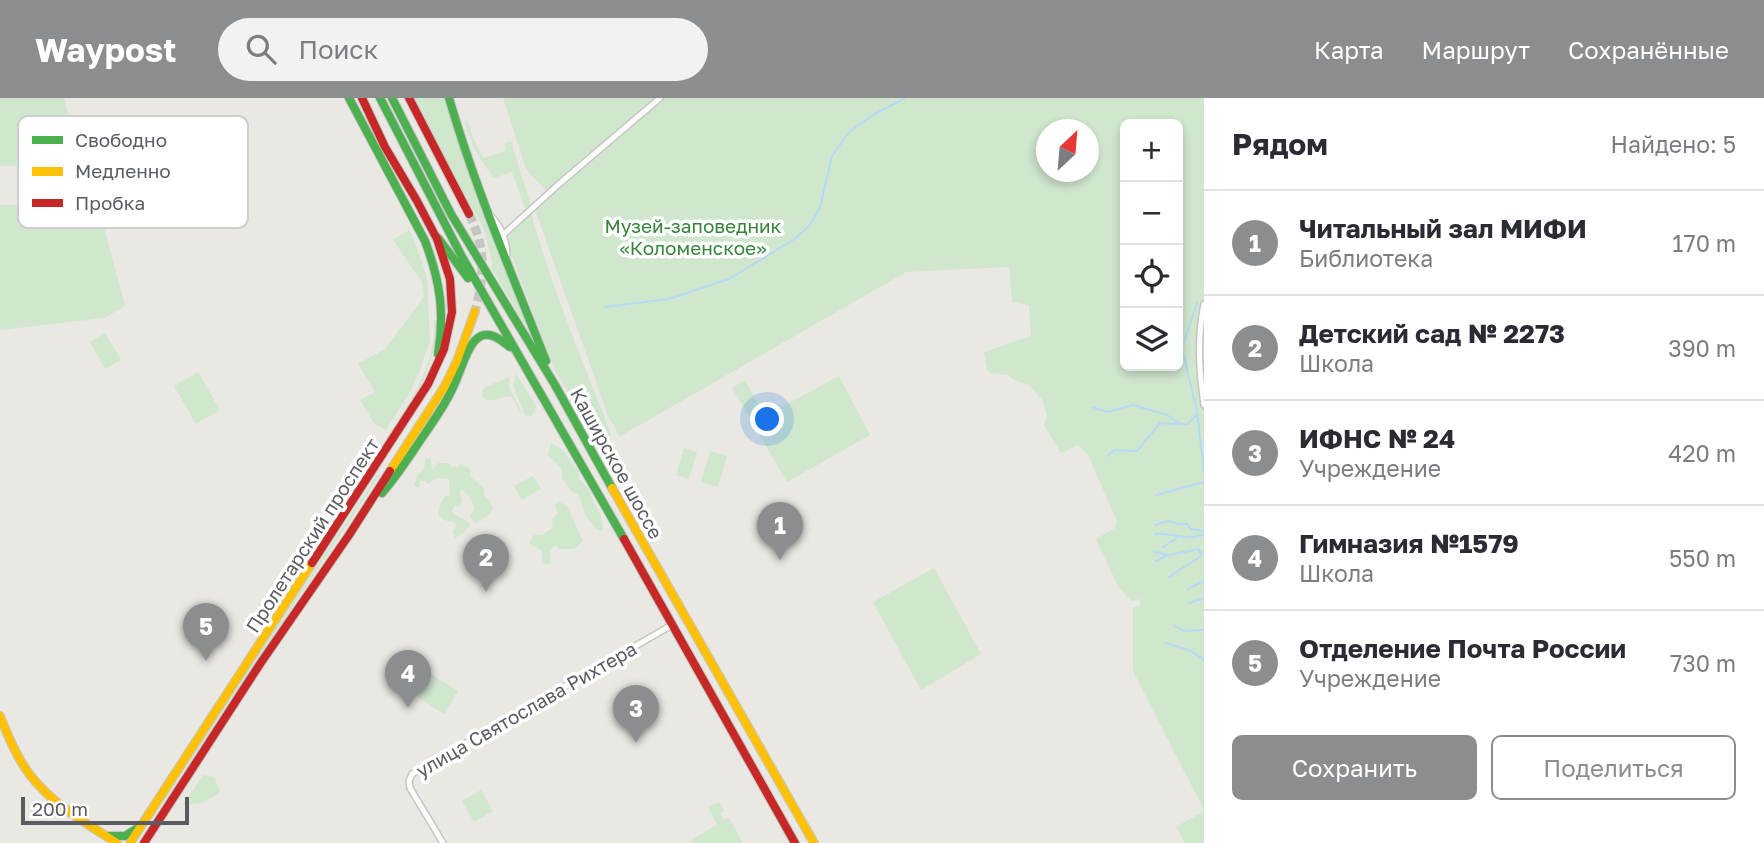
<!DOCTYPE html>
<html lang="ru">
<head>
<meta charset="utf-8">
<style>
  body { margin:0; font-family:"Golos Text",sans-serif; background:#f2f2f3; color:#2b2b33 }
  .controls { position:absolute; right:21px; top:21px; display:grid; overflow:hidden; border-radius:10px; box-shadow:0 4px 10px #0003 }
  .controls button { width:63px; height:63px; display:grid; place-items:center; padding:0; border:0; border-bottom:2px solid #e1e1e2; background:#fff; color:#2b2b33; font:35px sans-serif }
  .compass { position:absolute; left:1036px; top:21px; width:63px; height:63px; border-radius:50%; background:#fff; box-shadow:0 4px 10px #0003; rotate:26deg }
  .scale { position:absolute; left:21px; bottom:18px; width:168px; box-sizing:border-box; padding-left:7px; border:4px solid #595c61; border-top:0; font-size:19px; line-height:24px; white-space:nowrap; color:#595c61; -webkit-text-stroke:5px #fff; paint-order:stroke }
  .you { position:absolute; left:768px; top:322px; width:24px; height:24px; margin:-18px; border:5px solid #fff; border-radius:50%; background:#1a73e8; box-shadow:0 0 0 10px #1a73e833 }
  .badge { display:grid; place-items:center; width:46px; height:46px; border-radius:50%; background:#8b8d8e; color:#fff; font-size:23px; font-weight:700 }
  .pin { position:absolute; translate:-50% -58px; filter:drop-shadow(0 2px 4px #0008) }
  .pin::after { content:''; position:absolute; top:37px; width:24px; height:21px; background:inherit; clip-path:polygon(0 0,100% 0,50% 100%) }
  .list { margin:0; padding:0; list-style:none }
  h2 { display:flex; justify-content:space-between; align-items:center; height:91px; margin:0; padding:0 28px; font-size:30px }
  h2 small { font-size:23px; font-weight:400; color:#7c7c81 }
  .list li { display:grid; grid-template-columns:46px 1fr auto; gap:21px; align-items:center; box-sizing:border-box; height:105px; padding:0 28px; border-top:2px solid #e1e1e2 }
  .list b { display:block; font-size:26px; white-space:nowrap }
  .list p { margin:0; font-size:23px; white-space:nowrap; color:#7c7c81 }
  .list em { font-size:23px; font-style:normal; color:#7c7c81 }
  .actions { display:flex; gap:14px; padding:21px 28px }
  .actions a { flex:1; padding:16px 0; border:2px solid #8b8d8e; border-radius:10px; text-align:center; font-size:24px; color:#8b8d8e }
  .actions .main { background:#8b8d8e; color:#fff }
  .icon { flex:none; width:38px; height:38px; fill:none; stroke:currentColor; stroke-width:2; stroke-linecap:round; stroke-linejoin:round }
  .map { position:relative; flex:none; width:1204px; height:745px; overflow:hidden }
  header { display:flex; align-items:center; gap:42px; box-sizing:border-box; height:98px; padding:0 35px; background:#8b8d8e; color:#fff }
  header strong { font-size:33px }
  nav { display:flex; gap:38px; margin-inline-start:auto; font-size:24px }
  .search { width:490px; height:63px; background:#f2f2f3; display:flex; align-items:center; gap:18px; box-sizing:border-box; padding:0 24px; border-radius:38px; color:#7c7c81; font-size:26px }
  main { display:flex }
  aside { flex:1; background:#fff }
  .map>svg:first-child { display:block }
  .green { fill:#d0e6cd; fill-rule:evenodd }
  .lines { fill:none; stroke-linecap:round; stroke-linejoin:round }
  .stream { stroke:#b4daf7; stroke-width:2 }
  .primary-tunnel { stroke:#c5c5c2; stroke-width:9; stroke-dasharray:9 4.5; stroke-linecap:butt }
  .street-casing { stroke:#c5c5c4; stroke-width:8 }
  .fast-casing { stroke:#c6c6c5; stroke-width:10 }
  .slow-casing { stroke:#c6c6c5; stroke-width:10 }
  .jam-casing { stroke:#c6c6c5; stroke-width:10 }
  .street { stroke:#fcfcfb; stroke-width:5 }
  .fast { stroke:#4caf50; stroke-width:8 }
  .slow { stroke:#ffc107; stroke-width:8 }
  .jam { stroke:#c62828; stroke-width:8 }
  .labels { text-anchor:middle; dominant-baseline:central; stroke-width:7; stroke-linejoin:round; paint-order:stroke }
  .park-label { font-size:19px; fill:#348538; stroke:#fff }
  .street-label { font-size:19px; fill:#595c61; stroke:#fff }
  .key { fill:#fff; stroke:#cdced0; stroke-width:2 }
  .key-label { font-size:19px; fill:#595c61 }
</style>
</head>
<body>
<header>
<strong>Waypost</strong>
<div class="search"><svg class="icon" aria-label="search" viewBox="0 0 24 24"><circle cx="10" cy="10" r="6"/><path d="M15 15l6 6"/></svg>Поиск</div>
<nav><a>Карта</a><a>Маршрут</a><a>Сохранённые</a></nav>
</header>
<main>
<div class="map">
<svg width="1204" height="745" viewBox="0 0 1204 745">
  <rect width="100%" height="100%" fill="#e9e8e3"/>
  <path class="green" d="M0 0H64L81 67 0 68Z
    M414 0H444L481 111 526 224 524 225 491 169 493 167 483 129 457 83Z
    M503 0H1204V712L1133 573V510L1141 507 1140 501 1131 503 1118 488 1096 441 1115 430 1117 423 1087 355 1078 347 1061 355 1044 327 1047 318 1043 303 1029 287 1014 282 1008 277 991 275 987 272 984 254 1031 238 1029 207 1012 204 1009 169 906 174 619 339 614 327 610 323 537 117 536 111 550 97 526 71ZM1125 26H1178V268H1125ZM1046 32H1088V74H1046Z
    M467 22 473 40 483 60 506 53 504 45 511 43 531 108 525 110 512 74 494 80C478 59 472 49 465 24Z
    M98 106 125 208 104 220 0 232V107Z
    M531 115C552 191 583 264 611 336L608 342H602L596 340 554 271 507 145 512 134Z
    M409 132 419 155 427 180 430 242 420 272 411 293 386 332 374 325 360 302 375 294 358 266 385 251 424 199 422 184 393 142Z
    M434 222H438C434 271 418 295 393 335L390 336C406 311 429 275 433 245 434 238 434 230 434 222Z
    M105 235 121 262 105 271 90 244Z
    M198 274 220 312 196 326 174 288Z
    M516 276 536 308 535 314 531 318 525 317 513 287Z
    M839 278 870 337 787 384 732 290 745 282 765 318Z
    M510 279 509 289 521 314H520L512 299C501 296 492 308 483 299L482 293 485 289Z
    M551 345 564 353 570 363 578 372 579 380 590 393 593 403 598 411 601 418 603 432H598L585 417 582 405 578 397 571 393 562 380V371L548 357Z
    M684 350 697 354 689 381 676 377Z
    M710 353 727 358 718 389 701 384Z
    M430 360 433 372 438 365H449L452 369H458L461 366 471 372 470 378C476 385 487 388 484 398L490 403 493 411C490 417 482 422 477 425L473 424 470 417 474 412C473 403 470 397 462 392L459 396 462 402 461 407 458 409 455 407 452 413C457 420 464 420 470 426L465 434 455 440 453 434 457 425 444 422 439 417C439 409 440 405 445 398L450 399 449 381 437 380 428 386 425 383H420L419 389 414 388 416 379C422 374 426 370 425 361Z
    M378 376 380 377 144 733 142 731Z
    M533 378 541 391 522 402 514 388Z
    M559 404 567 408 583 443 574 451H558L556 447 550 452 551 463 548 467 543 465 541 452 529 445 534 437H542L552 430 553 420 558 415 555 407Z
    M934 470 981 556 921 592 873 504Z
    M423 571 458 593 444 616 409 593Z
    M203 677 215 679 216 685 220 692 218 696 202 705 183 707Z
    M481 692 493 713 474 724 462 703Z
    M719 704 724 713 721 715 723 722 729 720 743 745H693L691 742 717 727 708 709Z
    M1204 713V745H1185L1176 729Z"/>
  <g class="lines">
    <path class="stream" d="M1197 205 1182 250 1197 314 1204 373
      M605 209 669 201 729 181 796 140 810 127 820 110 832 58 849 34 873 17 905 0
      M1093 309 1107 314 1133 307 1167 317 1181 326H1188L1197 316
      M1108 358 1114 352 1137 353 1160 325 1178 326
      M1156 397 1204 384
      M1155 427 1168 423 1179 426H1187L1191 431 1204 433
      M1155 436C1171 434 1189 444 1204 436
      M1163 449 1177 440
      M1154 454 1169 457 1199 451 1200 455 1204 454
      M1156 463 1168 457
      M1169 479 1201 458 1200 455
      M1188 491 1204 483
      M1189 505 1204 500
      M1175 528 1184 533 1204 532
      M1165 545C1179 549 1195 552 1204 563"/>
    <path class="primary-tunnel" d="M469 116C486 150 485 176 475 213"/>
    <g class="street-casing">
      <path id="street" d="M491 118C501 128 506 142 507 156
        M503 137 559 86 660 0
        M1204 206C1197 240 1199 272 1204 307
        M443 745 410 690 409 683 412 676 672 527"/>
    </g>
    <g class="fast-casing">
      <path id="fast" d="M349 0 425 143C440 183 445 214 438 256
        M380 0 461 157 624 441
        M392 0 451 116 555 287 612 390
        M449 0C475 90 512 176 546 263
        M438 140 468 180
        M382 395C398 377 410 357 424 337 436 319 449 301 457 280 462 269 469 243 481 238 491 233 502 243 510 249
        M109 738H125L138 730"/>
    </g>
    <g class="slow-casing">
      <path id="slow" d="M390 373 445 288 457 263 475 213
        M612 390 814 745
        M0 618C8 638 17 660 30 677 53 707 86 725 117 745
        M130 745 312 465"/>
    </g>
    <g class="jam-casing">
      <path id="jam" d="M409 0 469 116
        M624 441 795 745
        M312 465 428 286 444 251 452 214 450 181 437 141 417 103 385 49 362 0
        M144 745 260 566 349 437 390 373"/>
    </g>
    <use href="#street" class="street"/>
    <use href="#fast" class="fast"/>
    <use href="#slow" class="slow"/>
    <use href="#jam" class="jam"/>
  </g>
  <g class="labels">
    <g class="park-label">
      <text x="693" y="127">Музей-заповедник<tspan x="693" dy="22">«Коломенское»</tspan></text>
    </g>
    <g class="street-label">
      <text transform="translate(617 365) rotate(61)">Каширское шоссе</text>
      <text transform="translate(312 437) rotate(-57)">Пролетарский проспект</text>
      <text transform="translate(526 611) rotate(-30)">улица Святослава Рихтера</text>
    </g>
  </g>
  <rect x="18" y="18" width="230" height="112" rx="10" class="key"/>
  <rect x="32" y="38" width="31" height="8" fill="#4caf50"/>
  <rect x="32" y="69" width="31" height="9" fill="#ffc107"/>
  <rect x="32" y="101" width="31" height="8" fill="#c62828"/>
  <g class="key-label">
    <text x="75" y="49">Свободно</text>
    <text x="75" y="80">Медленно</text>
    <text x="75" y="112">Пробка</text>
  </g>
</svg>
<div class="controls">
<button>+</button>
<button>−</button>
<button><svg class="icon" aria-label="locate" viewBox="0 0 24 24"><circle cx="12" cy="12" r="6"/><path d="M12 2v4M12 18v4M2 12h4M18 12h4"/></svg></button>
<button><svg class="icon" aria-label="layers" viewBox="0 0 24 24"><path d="M12 4l9 5-9 5-9-5zM3 14l9 5 9-5"/></svg></button>
</div>
<svg class="compass" viewBox="-18 -18 36 36"><path d="M0-13l5 13h-10z" fill="#e53935"/><path d="M0 13l5-13h-10z" fill="#7c7c81"/></svg>
<div class="scale">200 m</div>
<div class="you"></div>
<div class="pin badge" style="left:780px;top:462px">1</div>
<div class="pin badge" style="left:486px;top:494px">2</div>
<div class="pin badge" style="left:636px;top:645px">3</div>
<div class="pin badge" style="left:408px;top:610px">4</div>
<div class="pin badge" style="left:206px;top:563px">5</div>
</div>
<aside>
<h2>Рядом<small>Найдено: 5</small></h2>
<ul class="list">
<li><span class="badge">1</span><div><b>Читальный зал МИФИ</b><p>Библиотека</p></div><em>170 m</em></li>
<li><span class="badge">2</span><div><b>Детский сад № 2273</b><p>Школа</p></div><em>390 m</em></li>
<li><span class="badge">3</span><div><b>ИФНС № 24</b><p>Учреждение</p></div><em>420 m</em></li>
<li><span class="badge">4</span><div><b>Гимназия №1579</b><p>Школа</p></div><em>550 m</em></li>
<li><span class="badge">5</span><div><b>Отделение Почта России</b><p>Учреждение</p></div><em>730 m</em></li>
</ul>
<div class="actions"><a class="main">Сохранить</a><a>Поделиться</a></div>
</aside>
</main>
</body>
</html>
